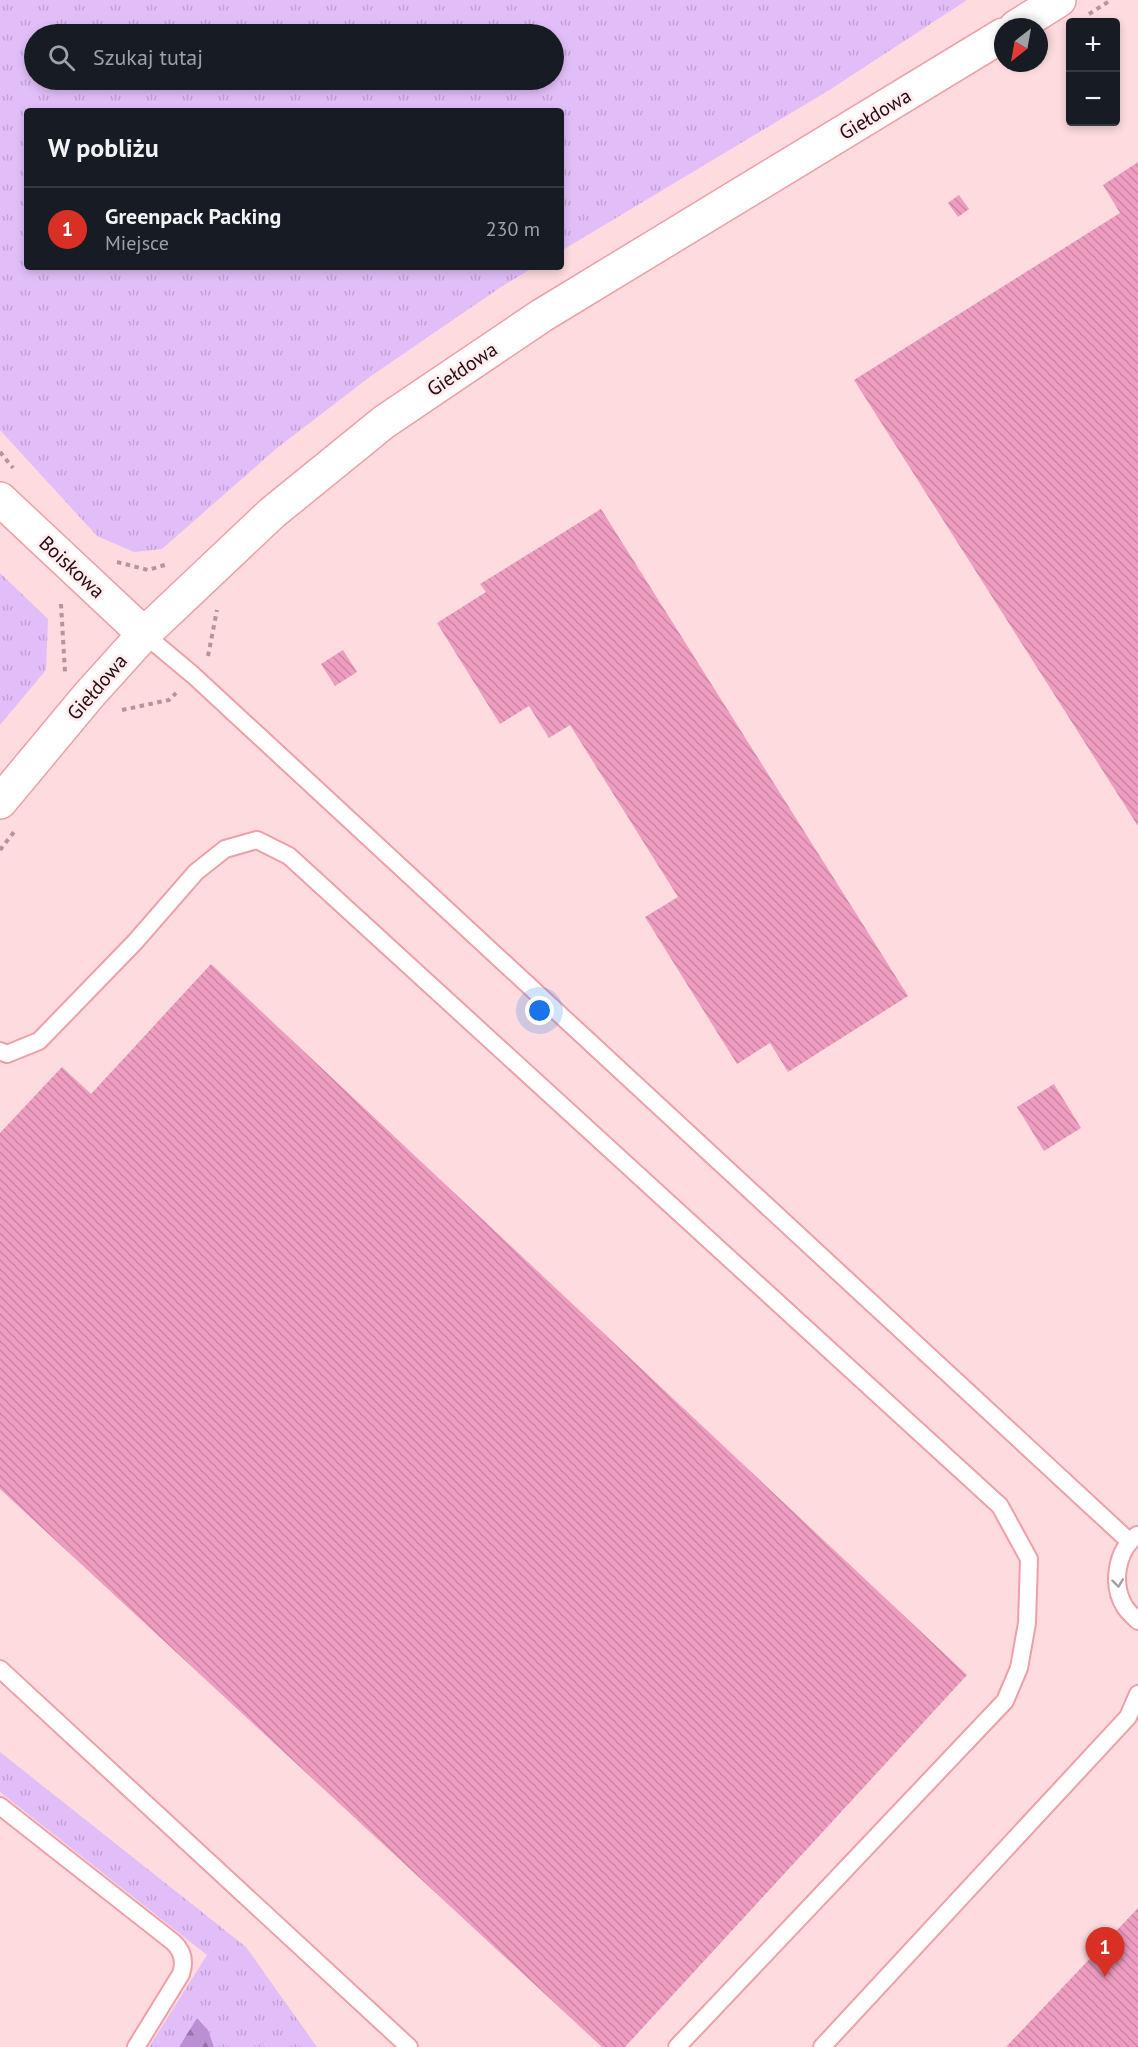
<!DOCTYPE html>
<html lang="pl">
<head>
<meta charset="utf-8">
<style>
  body { margin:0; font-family:"PT Sans",sans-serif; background:#242831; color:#f1f3f6 }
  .controls { position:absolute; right:18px; top:18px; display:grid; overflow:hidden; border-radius:6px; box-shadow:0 3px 9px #0003 }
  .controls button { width:54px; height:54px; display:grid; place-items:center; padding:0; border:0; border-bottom:2px solid #363941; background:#171b24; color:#f1f3f6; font:30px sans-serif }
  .compass { position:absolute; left:994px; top:18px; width:54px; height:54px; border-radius:50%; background:#171b24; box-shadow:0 3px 9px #0003; rotate:211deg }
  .you { position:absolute; left:540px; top:1011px; width:21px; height:21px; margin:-15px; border:4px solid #fff; border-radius:50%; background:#1a73e8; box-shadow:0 0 0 9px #1a73e833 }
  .badge { display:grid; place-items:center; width:39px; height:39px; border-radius:50%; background:#d93025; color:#fff; font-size:20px; font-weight:700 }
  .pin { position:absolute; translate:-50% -50px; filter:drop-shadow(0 2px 3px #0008) }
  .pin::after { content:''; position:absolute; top:32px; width:21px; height:18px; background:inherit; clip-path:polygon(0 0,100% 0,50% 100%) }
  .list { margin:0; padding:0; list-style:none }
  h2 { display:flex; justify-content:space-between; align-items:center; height:78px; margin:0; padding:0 24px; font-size:26px }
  h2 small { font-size:20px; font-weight:400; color:#9ea1a6 }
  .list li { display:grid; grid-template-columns:39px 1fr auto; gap:18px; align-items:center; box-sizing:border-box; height:84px; padding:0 24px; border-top:2px solid #363941 }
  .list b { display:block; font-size:22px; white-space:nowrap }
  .list p { margin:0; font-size:20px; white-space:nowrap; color:#9ea1a6 }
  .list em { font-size:20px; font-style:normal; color:#9ea1a6 }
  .icon { flex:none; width:33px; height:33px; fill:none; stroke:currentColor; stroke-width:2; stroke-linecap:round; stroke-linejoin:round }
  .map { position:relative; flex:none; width:1138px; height:2047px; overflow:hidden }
  .search { position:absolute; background:#171b24; box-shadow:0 3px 9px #0003; left:24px; top:24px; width:540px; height:66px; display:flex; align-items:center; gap:15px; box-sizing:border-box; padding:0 21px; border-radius:33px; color:#9ea1a6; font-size:22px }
  .panel { position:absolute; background:#171b24; box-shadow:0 3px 9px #0003; left:24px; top:108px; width:540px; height:162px; border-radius:6px }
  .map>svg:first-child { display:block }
  .grass { fill:url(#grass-tufts); fill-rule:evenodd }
  .forest { fill:url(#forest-firs) }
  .building { fill:url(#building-back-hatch) }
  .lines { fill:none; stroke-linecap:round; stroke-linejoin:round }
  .service-casing { stroke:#ee9fa8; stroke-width:20 }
  .minor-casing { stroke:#ee9fa8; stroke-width:36 }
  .path { stroke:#b59599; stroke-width:4; stroke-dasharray:4.5 4.5; stroke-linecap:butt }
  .service { stroke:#fff; stroke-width:16 }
  .minor { stroke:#fff; stroke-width:33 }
  .oneway { stroke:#a99d9f }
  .labels { text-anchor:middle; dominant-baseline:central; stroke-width:6; stroke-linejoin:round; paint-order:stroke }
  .street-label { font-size:20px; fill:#270b10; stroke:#ffedef }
</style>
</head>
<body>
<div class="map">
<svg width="1138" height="2047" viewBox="0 0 1138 2047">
  <defs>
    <pattern id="grass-tufts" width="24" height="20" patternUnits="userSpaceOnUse" patternTransform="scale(1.5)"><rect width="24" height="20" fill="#e2bef9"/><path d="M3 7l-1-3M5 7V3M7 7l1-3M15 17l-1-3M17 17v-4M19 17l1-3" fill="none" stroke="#c2a2d4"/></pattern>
    <pattern id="forest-firs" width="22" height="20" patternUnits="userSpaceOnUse" patternTransform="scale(1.5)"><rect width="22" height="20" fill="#ba8fd4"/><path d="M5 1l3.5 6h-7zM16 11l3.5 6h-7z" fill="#9773ab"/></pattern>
    <pattern id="building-back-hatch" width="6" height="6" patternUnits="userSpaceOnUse" patternTransform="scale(1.5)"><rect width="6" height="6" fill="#ee9cc0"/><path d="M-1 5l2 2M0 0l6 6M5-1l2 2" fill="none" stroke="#cc85a4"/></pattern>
  </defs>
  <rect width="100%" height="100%" fill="#fddbde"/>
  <path class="grass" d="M0 0H967L831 89 561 251V111H27V267H534L501 287 371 376 277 448 162 549 134 552 97 536 0 430ZM554 34V80H34V34Z
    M0 573 48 619 46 670 0 725Z
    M0 1752 246 1947 317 2047H214L208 2030 197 2018 179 2047H149L207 1955 0 1792Z"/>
  <path class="forest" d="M197 2018 208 2030 214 2047H179Z"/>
  <path class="building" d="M1138 162V826L854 380 1120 213 1103 185Z
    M959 195 969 209 958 217 948 203Z
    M601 509 908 996 788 1072 770 1043 737 1064 645 917 678 897 570 725 549 738 529 706 500 724 437 623 486 592 480 584Z
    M343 650 357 672 335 686 321 664Z
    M211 964 967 1675 625 2047H602L0 1489V1133L62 1067 91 1094Z
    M1054 1084 1081 1128 1044 1151 1017 1107Z
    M1138 1908V2047H1006Z"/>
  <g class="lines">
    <g class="service-casing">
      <path id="service" d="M144 634 193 675 1130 1542
        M0 1051 7 1054 39 1041 135 942 196 872 225 849 257 840 289 856 1000 1506 1029 1559 1027 1623 1019 1668 1005 1701 677 2047
        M1137 1535C1116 1551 1111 1585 1125 1607 1128 1612 1134 1617 1138 1621
        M0 1669 409 2047
        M0 1806 173 1942C183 1951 185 1962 181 1974L136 2047
        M822 2047 1128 1717 1138 1694"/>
    </g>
    <g class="minor-casing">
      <path id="minor" d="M1016 27 1059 0
        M0 499 144 634
        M0 802 89 695 144 634 272 513 384 422 541 316 1003 35"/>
    </g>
    <path class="path" d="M1089 14 1111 0
      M0 452 13 468
      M117 562 148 570 168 564
      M61 604 65 672
      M208 656 217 610
      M122 710 169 700 176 693
      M0 850 14 832"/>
    <use href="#service" class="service"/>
    <use href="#minor" class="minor"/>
  </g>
  <defs><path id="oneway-chevron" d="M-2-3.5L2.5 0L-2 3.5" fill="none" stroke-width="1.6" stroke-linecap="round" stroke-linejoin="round" transform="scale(1.5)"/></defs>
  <use class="oneway" href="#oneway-chevron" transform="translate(1118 1583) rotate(83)"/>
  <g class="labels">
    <g class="street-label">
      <text transform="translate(875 114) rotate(-31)">Giełdowa</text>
      <text transform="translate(462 369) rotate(-34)">Giełdowa</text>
      <text transform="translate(72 567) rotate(43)">Boiskowa</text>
      <text transform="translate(97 687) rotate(-49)">Giełdowa</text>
    </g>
  </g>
</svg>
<div class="controls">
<button>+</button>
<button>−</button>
</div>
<svg class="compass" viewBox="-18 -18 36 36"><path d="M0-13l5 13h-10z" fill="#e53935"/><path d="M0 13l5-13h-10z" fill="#9ea1a6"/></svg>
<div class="you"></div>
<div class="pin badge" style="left:1105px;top:1977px">1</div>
<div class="search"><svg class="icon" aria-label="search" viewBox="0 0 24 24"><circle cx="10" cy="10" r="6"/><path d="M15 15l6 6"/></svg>Szukaj tutaj</div>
<section class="panel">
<h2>W pobliżu<small></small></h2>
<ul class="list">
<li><span class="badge">1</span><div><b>Greenpack Packing</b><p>Miejsce</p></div><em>230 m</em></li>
</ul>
</section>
</div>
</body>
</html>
